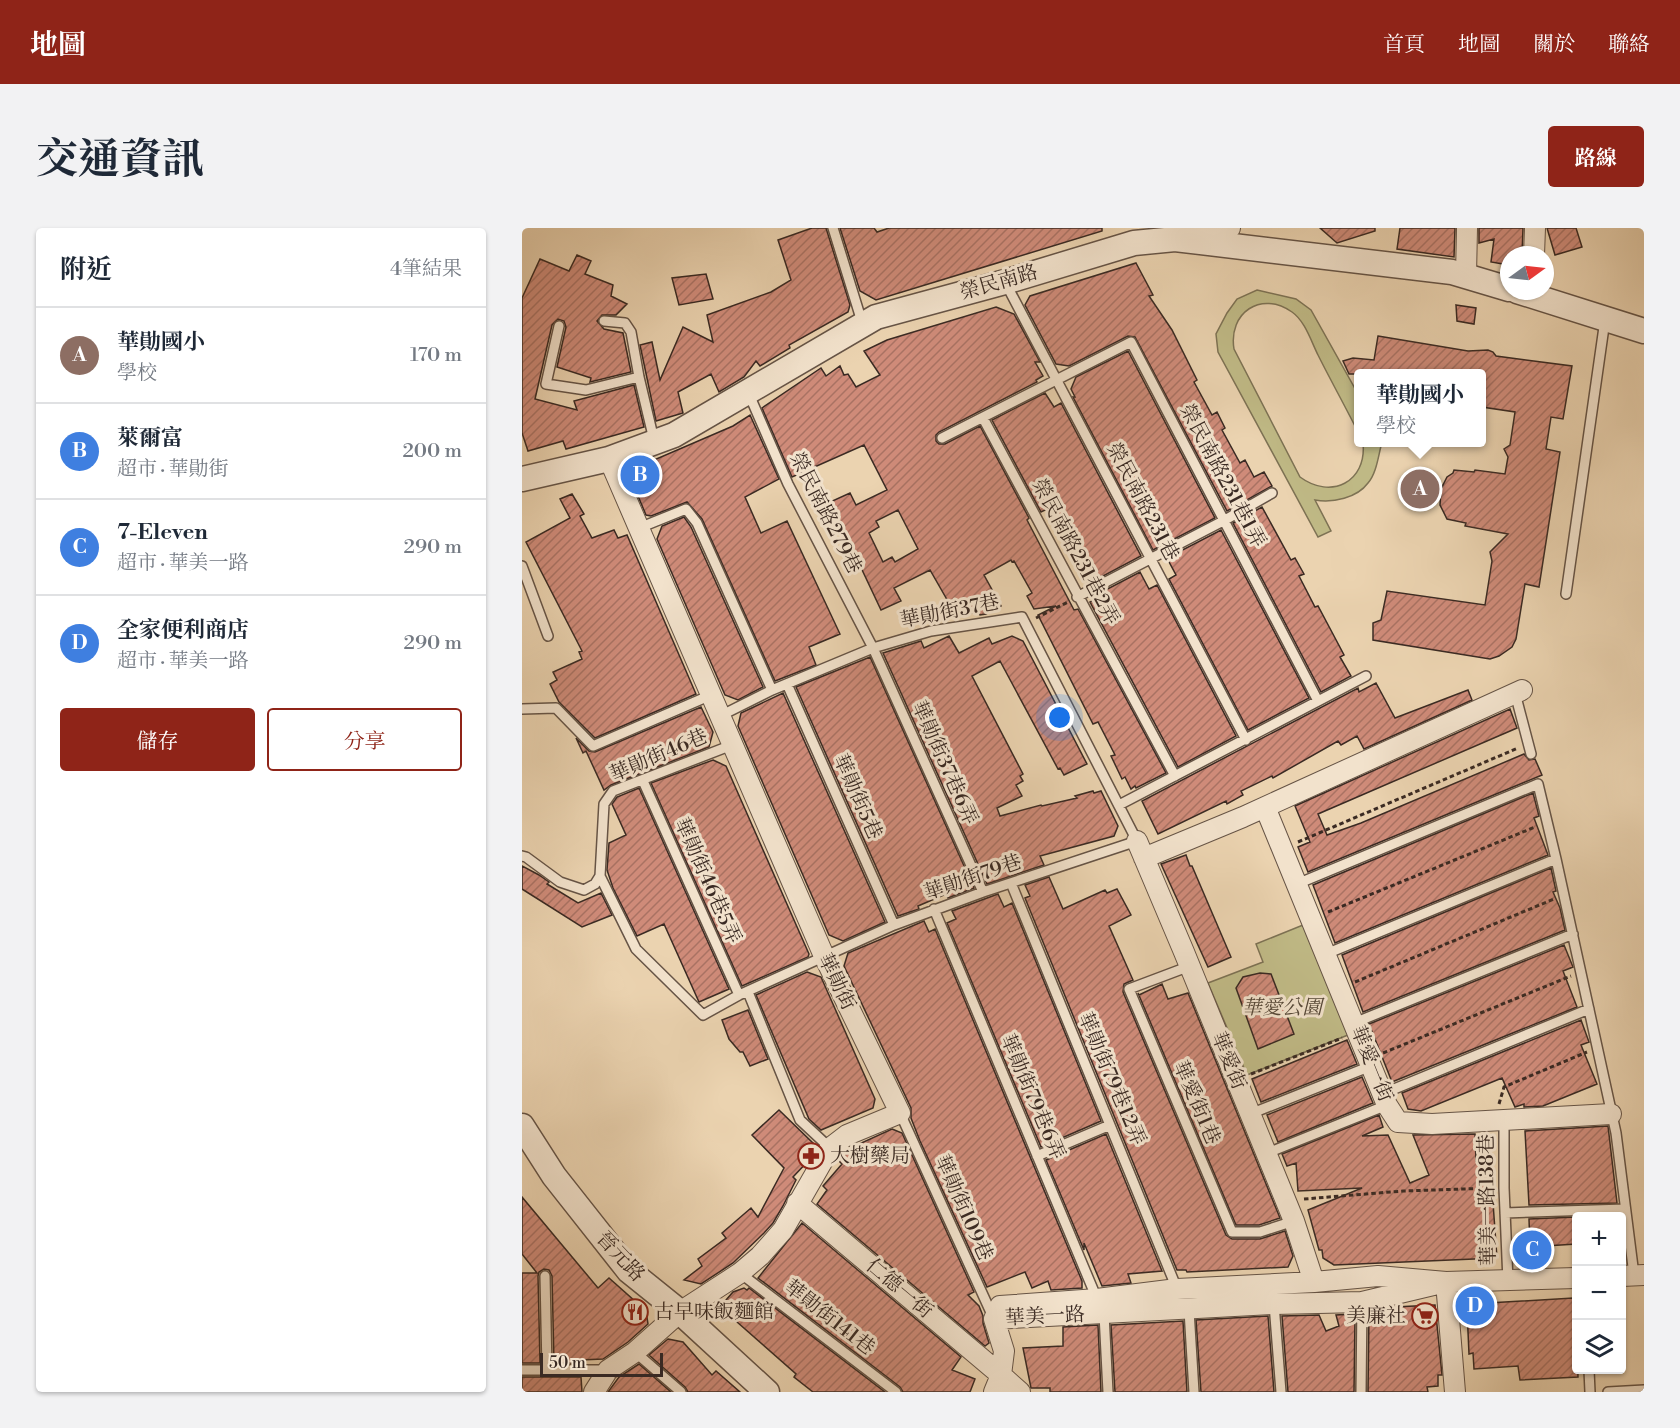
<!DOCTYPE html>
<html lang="zh-TW">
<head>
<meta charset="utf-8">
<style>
  body { margin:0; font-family:"Libre Bodoni","Noto Serif TC",serif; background:#f2f2f3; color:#1f2937 }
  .controls { position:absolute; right:18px; bottom:18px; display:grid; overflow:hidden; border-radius:6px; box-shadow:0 2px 4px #0004 }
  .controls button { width:54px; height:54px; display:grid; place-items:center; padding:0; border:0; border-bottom:2px solid #e0e1e3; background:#fff; color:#1f2937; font:30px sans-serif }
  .compass { position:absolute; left:978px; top:18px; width:54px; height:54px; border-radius:50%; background:#fff; box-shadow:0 2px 4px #0004; rotate:75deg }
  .scale { position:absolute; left:18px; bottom:15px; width:123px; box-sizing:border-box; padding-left:6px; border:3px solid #3a2a23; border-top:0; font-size:16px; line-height:21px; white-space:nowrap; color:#3a2a23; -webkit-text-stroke:4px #f2e2cc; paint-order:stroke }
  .you { position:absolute; left:538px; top:490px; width:21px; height:21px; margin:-15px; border:4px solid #fff; border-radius:50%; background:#1a73e8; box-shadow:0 0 0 9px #1a73e833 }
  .badge { display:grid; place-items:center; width:39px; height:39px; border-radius:50%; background:#8f2418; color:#fff; font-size:20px; font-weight:700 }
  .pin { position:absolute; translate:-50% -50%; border:3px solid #fff; box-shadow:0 2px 6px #0006 }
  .popup { position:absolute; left:832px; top:141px; width:132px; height:78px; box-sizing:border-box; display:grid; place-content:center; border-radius:6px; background:#fff; filter:drop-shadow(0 2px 4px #0005); font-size:20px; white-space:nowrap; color:#747a83 }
  .popup b { font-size:22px; color:#1f2937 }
  .popup::after { content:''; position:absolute; left:50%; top:100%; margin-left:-12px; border:12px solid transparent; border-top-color:#fff }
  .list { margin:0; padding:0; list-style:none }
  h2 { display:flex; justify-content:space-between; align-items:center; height:78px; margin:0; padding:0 24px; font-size:26px }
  h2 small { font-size:20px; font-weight:400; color:#747a83 }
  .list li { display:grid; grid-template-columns:39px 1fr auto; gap:18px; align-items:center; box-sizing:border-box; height:96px; padding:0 24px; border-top:2px solid #e0e1e3 }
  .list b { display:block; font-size:22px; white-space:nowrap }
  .list p { margin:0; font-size:20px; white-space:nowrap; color:#747a83 }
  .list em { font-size:20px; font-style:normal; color:#747a83 }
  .actions { display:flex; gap:12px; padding:18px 24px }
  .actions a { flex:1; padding:14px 0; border:2px solid #8f2418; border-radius:6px; text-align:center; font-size:21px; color:#8f2418 }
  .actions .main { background:#8f2418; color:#fff }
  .icon { flex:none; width:33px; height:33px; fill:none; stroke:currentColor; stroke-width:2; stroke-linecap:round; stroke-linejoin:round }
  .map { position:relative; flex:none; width:1122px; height:1164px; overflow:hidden; border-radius:6px }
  header { display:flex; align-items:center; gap:36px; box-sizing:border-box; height:84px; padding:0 30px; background:#8f2418; color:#fff }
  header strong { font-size:28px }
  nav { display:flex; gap:33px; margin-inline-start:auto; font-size:21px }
  .intro { display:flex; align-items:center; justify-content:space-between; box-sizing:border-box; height:144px; padding:0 36px }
  h1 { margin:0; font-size:42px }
  .button { padding:15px 27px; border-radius:6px; background:#8f2418; color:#fff; font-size:21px; font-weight:700 }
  main { display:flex; gap:36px; padding:0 36px }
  aside { flex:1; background:#fff; border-radius:6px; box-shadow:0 2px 4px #0004 }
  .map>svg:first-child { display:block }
  .park { fill:#c0ba86; stroke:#7d7254; stroke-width:1.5 }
  .building { fill:url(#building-hatch); stroke:#3a2a23; stroke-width:1.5; fill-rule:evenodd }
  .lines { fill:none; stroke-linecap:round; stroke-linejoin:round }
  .service-casing { stroke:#665446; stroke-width:12 }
  .minor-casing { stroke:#665446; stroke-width:22 }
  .tertiary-casing { stroke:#665446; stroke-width:27 }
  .path { stroke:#3a2a23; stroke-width:3; stroke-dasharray:4.5 3; stroke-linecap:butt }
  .service { stroke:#f2e2cc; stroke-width:9 }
  .minor { stroke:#f2e2cc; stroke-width:20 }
  .tertiary { stroke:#f2e2cc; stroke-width:24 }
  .labels { text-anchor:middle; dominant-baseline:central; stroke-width:6; stroke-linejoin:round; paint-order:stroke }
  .street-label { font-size:20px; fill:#3a2a23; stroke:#f2e2cc }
  .park-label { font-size:20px; font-style:italic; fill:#554737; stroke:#f2e2cc }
  .poi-label { font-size:20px; fill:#3a2a23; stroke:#f2e2cc; text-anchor:start }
</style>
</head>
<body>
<header>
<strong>地圖</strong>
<nav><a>首頁</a><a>地圖</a><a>關於</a><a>聯絡</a></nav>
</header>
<div class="intro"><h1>交通資訊</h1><a class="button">路線</a></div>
<main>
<aside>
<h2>附近<small>4筆結果</small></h2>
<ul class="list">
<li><span class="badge" style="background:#8d6e63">A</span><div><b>華勛國小</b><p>學校</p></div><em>170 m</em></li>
<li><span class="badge" style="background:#3f7fe0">B</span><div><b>萊爾富</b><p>超市 · 華勛街</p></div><em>200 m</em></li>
<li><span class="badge" style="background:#3f7fe0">C</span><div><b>7-Eleven</b><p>超市 · 華美一路</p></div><em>290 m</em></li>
<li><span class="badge" style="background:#3f7fe0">D</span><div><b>全家便利商店</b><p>超市 · 華美一路</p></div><em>290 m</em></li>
</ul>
<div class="actions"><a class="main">儲存</a><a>分享</a></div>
</aside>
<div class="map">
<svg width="1122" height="1164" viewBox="0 0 1122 1164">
  <defs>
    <pattern id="building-hatch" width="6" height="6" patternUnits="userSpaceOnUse" patternTransform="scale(1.5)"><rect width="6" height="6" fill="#cf8b79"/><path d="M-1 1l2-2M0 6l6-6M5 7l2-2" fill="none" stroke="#a97263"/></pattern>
  </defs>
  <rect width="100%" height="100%" fill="#ebd3b0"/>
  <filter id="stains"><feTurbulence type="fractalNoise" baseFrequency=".00333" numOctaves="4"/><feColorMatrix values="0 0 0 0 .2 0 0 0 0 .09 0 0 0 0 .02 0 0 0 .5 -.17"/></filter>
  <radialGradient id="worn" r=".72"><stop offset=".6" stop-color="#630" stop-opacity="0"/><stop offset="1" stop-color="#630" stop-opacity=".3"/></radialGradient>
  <path class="park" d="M735 62 774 71 789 82 836 166V204C823 178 809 153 796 127 789 113 783 93 770 84 739 62 706 85 712 121L778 249C809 272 845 254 841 215H858L859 218C856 230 854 246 846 255 835 270 811 275 793 272L809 303 796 309 696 124 694 106 705 85 715 71Z
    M781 697 826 807 725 847 686 755 741 734 734 716Z"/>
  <path class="building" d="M290 0H304L328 77 326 84 267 117 268 120 238 138 234 133 222 149 197 164 189 146 156 164 161 185 134 193 118 117 130 114 138 152 161 99 191 114 185 87 249 64 269 52 256 12Z
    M318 0H352L355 4 367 0H580V3L354 72 338 63Z
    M798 0H853V3L815 15Z
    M878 0H933L932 29 875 21Z
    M957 0H1001L1000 27H987V37L969 34 972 11 957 15Z
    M1025 0H1054L1060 19 1033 27Z
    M55 27 69 33 63 46 91 57 89 68 105 76 94 87H80L75 93 82 101 101 105 109 144 68 154 69 150 35 139 44 99 42 93 36 91 30 97 13 171 55 182 52 173 112 157 122 199 44 221 41 213 6 223 0 205V70L18 31 47 43Z
    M614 35 631 67 627 68 650 102 675 152 672 154 690 187 695 184 703 200 700 202 718 235 723 232 732 249 742 244 750 258 705 283 613 109 606 108 547 138 534 136 503 77 508 68Z
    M184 46 191 71 157 77 150 50Z
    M934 77 954 80 952 96 935 93Z
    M474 79 492 86 518 134H513L521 148 514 152 515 154 417 204 414 207V213L417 216H423L458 198 507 290 505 292 552 382 556 381 644 545 614 560 613 558 609 561 603 549 600 551 589 528 593 527 576 494 571 496 516 387 534 378 512 381 505 368 510 365 492 333 490 334 489 332 462 347 479 378 464 386 458 387 455 382 446 387 444 384 435 389 408 342 372 360 379 373 359 382 308 274 328 265 334 277 365 262 342 217 270 249 240 180 299 140 304 148 318 138 322 147 326 146 334 159 358 147 342 123 365 112ZM376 282 396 321 373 334 370 329 361 334 347 305 357 299 354 293Z
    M856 108 946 123 966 122 971 124 974 128 1050 138 1041 191 1029 189 1024 221 1038 224 1017 359 1003 356 994 411 990 419 977 428 968 431 851 412V395L859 392 865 363 963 377 970 333 968 324 986 306 943 298 944 295 925 291 918 277 919 261 925 249 931 245 932 242 952 244 953 242 983 246 986 229 982 221 988 217 993 184 960 179V146H827L821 133 831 130 852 132Z
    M606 123 693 290 631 322 551 169H553L549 161 554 149Z
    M523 165 532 179 539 175 619 328 566 356 525 281 519 284 470 192Z
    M228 187 257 251 223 269 239 305 265 293 318 406 287 419 294 437 253 453 180 291 165 274 129 288 124 287 108 249 111 241 211 198Z
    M50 266 62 286 58 288 70 310 92 302 96 310 105 307 174 466 73 510 37 474 28 456 35 452 31 444 60 431 57 424 60 423 4 314 48 290 38 271Z
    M740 279 769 332 773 330 782 346 777 348 793 379 796 378 812 408 822 427 818 429 829 448 799 464 711 295Z
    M162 289 169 299 241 459 216 472 203 467 135 311 140 298Z
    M699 302 787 470 726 502 647 351 654 347 645 330Z
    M618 344 627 361 635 357 714 508 656 539 568 374 574 371 572 368Z
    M427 408 437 425 467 410 470 416 490 408 501 413 565 536 542 547 538 540 536 541 478 433 450 448 501 546 498 548 501 553 494 557 500 568 475 580 478 588 519 577 520 578 555 570 553 568 571 563 572 565 579 563 596 598 592 608 518 628 522 637 465 656 361 425 399 413 402 420Z
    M348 429 452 660 426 670 424 666 396 678 397 681 376 688 274 459Z
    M854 455 873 490 946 462 950 472 842 521 835 508 819 517 816 513 751 550 750 548 719 563 721 567 705 576 704 573 636 606 620 573 836 460 837 464Z
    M261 465 363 694 321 713 307 707 216 498 219 485Z
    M179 479 191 504 187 519 89 557 82 562 64 523 61 525 54 510 67 523 73 524Z
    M988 481 995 500 796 586 805 607 839 595 1002 526 1007 532 1013 531 1020 547 786 644 776 619 788 614 773 578Z
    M191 532 204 538 287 726 286 729 220 758 129 555Z
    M117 560 207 761 177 774 142 696 115 708 91 660 85 642 87 615 104 607 90 576 95 569Z
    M1011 565 1017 588 1012 590 1026 627 813 715 791 657Z
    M664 627 668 638H670L709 729 686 739 639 636Z
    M0 638 17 647 27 654 25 656 56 675 79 665 90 687 60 699 0 661Z
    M1029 640 1034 663 1031 664 1038 680 1043 702 841 784 820 727Z
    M527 649 541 681 583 662 585 665 595 661 609 687 587 698 611 752 602 756 601 764 704 1007 710 1011H738L763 1003 771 1028 766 1039 665 1044 664 1042H655L503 670 508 668 503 657Z
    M476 666 482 679 490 675 579 893 519 919 425 695 434 691 430 683Z
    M402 693 407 704 413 701 560 1053V1060L529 1062 526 1053 510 1060 503 1044 465 1059 398 913 389 890V880L322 738 326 725Z
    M1042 717 1051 739 1041 743 1055 779 870 854 847 796Z
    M285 744 299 749 353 871 351 880 299 902 287 891 234 767Z
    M738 745 749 746 772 806 736 821 714 760 721 749Z
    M640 756 646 771 666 765 758 990 737 997H714L616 765 617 767Z
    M226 782 246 831 228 838 221 824H218L207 811 200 792Z
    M1059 792 1067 814 1059 817 1075 856 1021 878 1002 879V876L993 879 980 850 899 883 886 881 880 865Z
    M825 812 835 836 739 874 730 851Z
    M840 849 851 875 756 914 745 887Z
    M257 882 295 919 288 931 271 949 274 952 261 978 251 995 242 1005 211 1035 179 1056 162 1052 180 1038 176 1031 204 1010 200 1005 229 980 236 989 262 940 230 907Z
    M857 887 861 899 840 908 866 907 888 955 907 947 891 907 953 906 954 933H968L975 1030 812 1037 801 1030 800 1022H797L786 982 840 960 776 963 774 935 765 938 760 926Z
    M1086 898 1095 975 1007 977 1003 903Z
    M370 901 380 905 452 1064 446 1067 457 1078 461 1088V1095L467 1115 463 1118 295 976 305 962 301 958 320 936 316 932 326 921Z
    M584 906 640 1043 606 1046 609 1055 580 1058 562 1015V1022L524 932Z
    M0 969 76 1060 87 1050 124 1083 126 1096 106 1114 81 1131 58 1132V1135H32L30 1048 27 1042 22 1041 17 1044 16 1048 18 1135H0V1045H15L0 1026Z
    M1054 989V1016L1008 1019 1007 991Z
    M280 995 439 1129 430 1142 453 1151 448 1164H381L378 1159 236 1050Z
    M222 1060 225 1062 227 1060 363 1164H291L272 1149 274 1146 198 1079 211 1064Z
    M1051 1070 1052 1079H1054L1056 1149 998 1152 996 1138 952 1141 951 1125 947 1126 945 1081 949 1076Z
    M913 1077 920 1147H916V1158L905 1159 906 1164H846L847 1085 872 1079Z
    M831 1086 833 1089 832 1164H766L760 1088 797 1087 804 1103 817 1098 814 1087Z
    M746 1088 752 1164H679L674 1092Z
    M661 1093 665 1164H593L589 1097Z
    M576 1097 579 1164H528V1160H509L501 1120 541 1118V1099Z
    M146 1111 161 1114 190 1147 194 1143 218 1164H166L163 1159 127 1127Z
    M117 1136 149 1164H86L97 1149Z
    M0 1149H59L60 1164H0Z"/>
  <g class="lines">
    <g class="service-casing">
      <path id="service" d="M311 0 340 94
        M484 56 724 512
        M82 93 103 95 109 104 117 149 132 212
        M37 98 24 156 64 162 117 149
        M226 164 266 256 351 420 461 664
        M461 190 653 548
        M420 210 609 114 796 473
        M117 300 164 281 175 295 250 462
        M0 338 26 408
        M1044 366 1083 92
        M555 369 703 292 750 265
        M265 456 372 697
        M993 465 1009 526
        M0 481 34 480 71 518 189 467
        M198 488 250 462 351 420 409 403 500 389 615 613 461 664 372 697 217 767 181 787 114 721 78 648 82 576 91 563 210 517
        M121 553 217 767
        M597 577 844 448
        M0 628 4 629 38 654 62 662 73 656 78 648
        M489 655 655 1061
        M775 656 1016 556 1034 631 1094 905 1112 1047
        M412 681 575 1071
        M804 726 1034 631
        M668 738 607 761 710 1004H738L772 993
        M226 764 278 892 308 920
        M832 795 1051 706
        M860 866 1067 781
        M378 885 471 1089
        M728 886 849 838
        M982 891V960L986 1053
        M743 926 865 877
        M515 928 588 897
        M983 985 1103 981
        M218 1045 374 1164
        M23 1048 25 1141
        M752 1076 759 1164
        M667 1082 672 1164
        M582 1086 586 1164
        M113 1124 159 1164
        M0 1142H86
        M1067 1142 1068 1164
        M839 1164 840 1074
        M1086 1164 1122 1162"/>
    </g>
    <g class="minor-casing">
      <path id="minor" d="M666 9 708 0
        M1012 27 1013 0
        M944 48 945 0
        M743 579 865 877 876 894 910 896 1089 886
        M615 613 662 724 772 993 792 1054
        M622 630 721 589 1000 462
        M275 975 479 1147 472 1164
        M856 1048 924 1054 840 1074 752 1076 472 1091 478 1078 575 1071 655 1061 792 1054Z
        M1100 1048 1122 1047
        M472 1091 482 1123 479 1147 498 1164
        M72 1164 86 1142 113 1124 158 1084 218 1045 238 1028 261 1002 308 920 325 907 378 885 302 728 87 231
        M933 1164 924 1054 1054 1050"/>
    </g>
    <g class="tertiary-casing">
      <path id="tertiary" d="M995 63 1122 103
        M0 251 87 231 152 207 354 89 483 54 612 15 653 11 930 44 987 61
        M0 898 32 948 107 1043 158 1084 245 1164"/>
    </g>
    <path class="path" d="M514 390 546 374
      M776 614 996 520
      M806 684 1013 599
      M833 754 1032 671
      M861 825 1049 748
      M729 846 820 810
      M977 876 982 859 1065 824
      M782 971 881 963 970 960"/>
    <use href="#service" class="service"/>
    <use href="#minor" class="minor"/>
    <use href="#tertiary" class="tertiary"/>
  </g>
  <defs>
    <g id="pharmacy-ring" transform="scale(1.35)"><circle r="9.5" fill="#f2e2cc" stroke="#8f2418" stroke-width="1.5"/><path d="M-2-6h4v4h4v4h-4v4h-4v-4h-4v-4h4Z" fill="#8f2418"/></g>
    <g id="restaurant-ring" transform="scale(1.35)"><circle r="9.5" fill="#f2e2cc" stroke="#8f2418" stroke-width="1.5"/><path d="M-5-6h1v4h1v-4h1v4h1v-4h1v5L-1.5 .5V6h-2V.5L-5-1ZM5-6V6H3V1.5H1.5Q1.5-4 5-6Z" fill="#8f2418"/></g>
    <g id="supermarket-ring" transform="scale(1.35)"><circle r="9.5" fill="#f2e2cc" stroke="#8f2418" stroke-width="1.5"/><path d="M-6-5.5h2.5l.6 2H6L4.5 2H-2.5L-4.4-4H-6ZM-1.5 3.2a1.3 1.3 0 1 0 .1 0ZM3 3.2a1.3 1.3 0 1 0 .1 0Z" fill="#8f2418"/></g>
  </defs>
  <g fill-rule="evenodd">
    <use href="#pharmacy-ring" x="289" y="928"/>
    <use href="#restaurant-ring" x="113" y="1084"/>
    <use href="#supermarket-ring" x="903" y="1088"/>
  </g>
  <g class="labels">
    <g class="street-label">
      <text transform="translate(477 55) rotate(-16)">榮民南路</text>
      <text transform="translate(700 248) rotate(62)">榮民南路231巷1弄</text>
      <text transform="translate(620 274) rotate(62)">榮民南路231巷</text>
      <text transform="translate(303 285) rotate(63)">榮民南路279巷</text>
      <text transform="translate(553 324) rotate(62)">榮民南路231巷2弄</text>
      <text transform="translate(428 384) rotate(-11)">華勛街37巷</text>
      <text transform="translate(137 528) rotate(-23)">華勛街46巷</text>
      <text transform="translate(422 535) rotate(66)">華勛街37巷6弄</text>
      <text transform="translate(335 569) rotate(66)">華勛街5巷</text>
      <text transform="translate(451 650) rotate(-19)">華勛街79巷</text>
      <text transform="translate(185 653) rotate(66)">華勛街46巷5弄</text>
      <text transform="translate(314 754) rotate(64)">華勛街</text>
      <text transform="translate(706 833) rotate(68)">華愛街</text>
      <text transform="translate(849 836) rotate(68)">華愛一街</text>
      <text transform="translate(589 851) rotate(67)">華勛街79巷12弄</text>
      <text transform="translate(510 869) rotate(67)">華勛街79巷6弄</text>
      <text transform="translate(674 875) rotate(67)">華愛街1巷</text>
      <text transform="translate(966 972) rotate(-91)">華美一路138巷</text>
      <text transform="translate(441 980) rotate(66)">華勛街109巷</text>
      <text transform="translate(98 1029) rotate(47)">晉元路</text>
      <text transform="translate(377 1061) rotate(40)">仁德一街</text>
      <text transform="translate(523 1089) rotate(-3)">華美一路</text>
      <text transform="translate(307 1090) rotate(38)">華勛街141巷</text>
    </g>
    <g class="park-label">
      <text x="760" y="780">華愛公園</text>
    </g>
    <g class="poi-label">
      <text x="308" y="928">大樹藥局</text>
      <text x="132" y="1084">古早味飯麵館</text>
      <text x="884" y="1088" text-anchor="end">美廉社</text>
    </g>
  </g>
  <rect width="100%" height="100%" filter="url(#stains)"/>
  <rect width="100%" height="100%" fill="url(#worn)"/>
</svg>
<div class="controls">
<button>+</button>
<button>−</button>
<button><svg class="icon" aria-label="layers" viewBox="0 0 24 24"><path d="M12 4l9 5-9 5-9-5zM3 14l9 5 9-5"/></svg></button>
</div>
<svg class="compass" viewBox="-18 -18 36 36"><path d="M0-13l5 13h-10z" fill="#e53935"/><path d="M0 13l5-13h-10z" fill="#747a83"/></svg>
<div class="scale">50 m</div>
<div class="you"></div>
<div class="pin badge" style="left:898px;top:261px;background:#8d6e63">A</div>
<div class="popup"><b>華勛國小</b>學校</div>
<div class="pin badge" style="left:118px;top:247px;background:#3f7fe0">B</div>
<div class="pin badge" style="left:1010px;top:1022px;background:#3f7fe0">C</div>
<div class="pin badge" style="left:953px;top:1078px;background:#3f7fe0">D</div>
</div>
</main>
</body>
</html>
